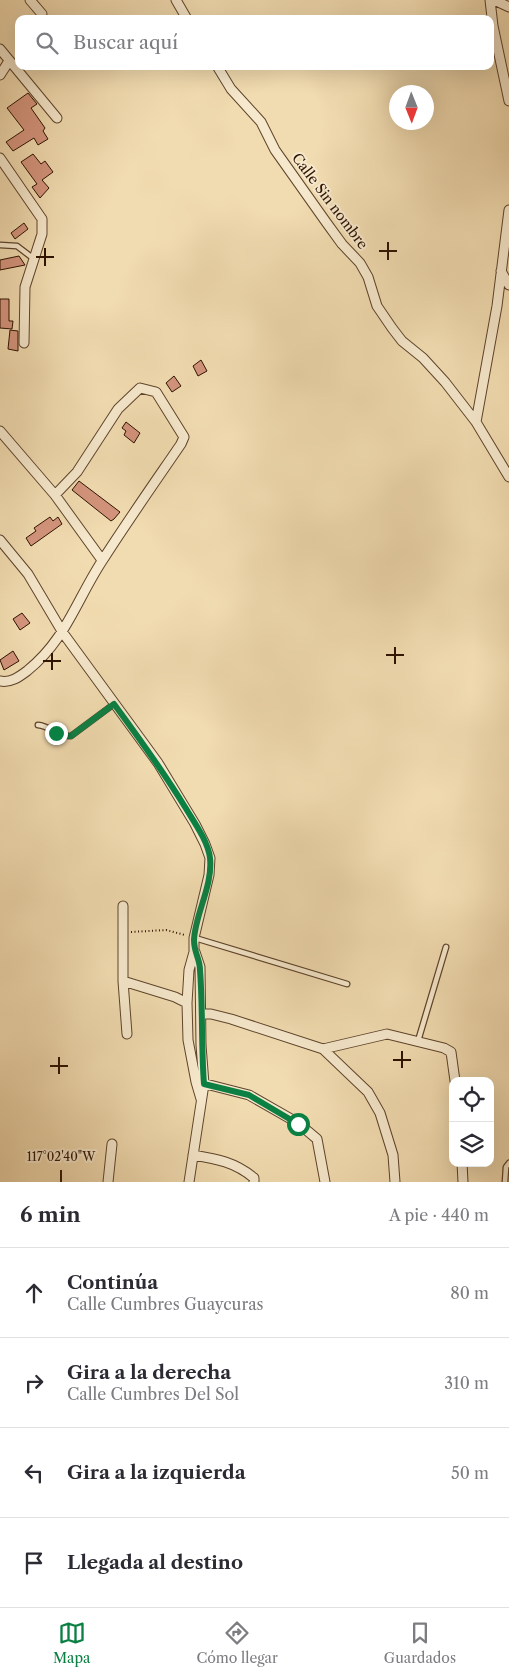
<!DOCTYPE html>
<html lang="es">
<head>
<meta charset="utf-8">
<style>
  body { margin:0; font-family:"Libre Caslon Text",serif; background:#f2f2f3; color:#2b2b33 }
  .controls { position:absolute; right:15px; bottom:15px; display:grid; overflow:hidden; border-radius:10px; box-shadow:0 5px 20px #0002 }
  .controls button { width:45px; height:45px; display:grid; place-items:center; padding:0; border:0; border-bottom:1px solid #e1e1e2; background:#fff; color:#2b2b33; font:25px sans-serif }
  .compass { position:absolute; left:389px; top:85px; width:45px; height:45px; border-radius:50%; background:#fff; box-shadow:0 5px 20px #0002; rotate:179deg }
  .stop { position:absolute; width:15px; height:15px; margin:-11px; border:4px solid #0b8043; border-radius:50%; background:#fff }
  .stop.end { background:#0b8043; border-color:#fff; box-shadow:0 1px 5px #0008 }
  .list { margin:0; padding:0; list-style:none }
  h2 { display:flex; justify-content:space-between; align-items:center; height:65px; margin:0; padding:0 20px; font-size:21px }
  h2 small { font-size:16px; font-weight:400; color:#7c7c81 }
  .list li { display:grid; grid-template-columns:32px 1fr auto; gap:15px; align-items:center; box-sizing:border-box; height:90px; padding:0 20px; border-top:1px solid #e1e1e2 }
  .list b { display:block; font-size:19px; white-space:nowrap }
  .list p { margin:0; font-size:16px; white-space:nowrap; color:#7c7c81 }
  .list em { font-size:16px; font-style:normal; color:#7c7c81 }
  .icon { flex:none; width:28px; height:28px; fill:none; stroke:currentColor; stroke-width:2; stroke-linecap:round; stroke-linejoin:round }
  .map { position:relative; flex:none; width:509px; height:1182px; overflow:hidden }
  .search { position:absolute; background:#fff; box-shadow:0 5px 20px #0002; left:15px; right:15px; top:15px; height:55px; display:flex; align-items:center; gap:12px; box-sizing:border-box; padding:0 18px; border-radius:10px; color:#7c7c81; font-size:19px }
  .sheet { height:425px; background:#fff }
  nav { display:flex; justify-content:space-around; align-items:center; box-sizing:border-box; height:70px; border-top:1px solid #e1e1e2; background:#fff; font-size:14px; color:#7c7c81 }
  nav a { display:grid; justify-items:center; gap:2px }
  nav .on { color:#0b8043 }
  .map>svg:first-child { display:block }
  .building { fill:#d4947d; stroke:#2d1200 }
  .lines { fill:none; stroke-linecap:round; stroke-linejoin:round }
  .lane-casing { stroke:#5e442c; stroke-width:7 }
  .street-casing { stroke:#5e442c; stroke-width:11 }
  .path { stroke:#2d1200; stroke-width:2; stroke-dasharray:1 2.5; stroke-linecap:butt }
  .lane { stroke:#f6e8cc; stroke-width:4.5 }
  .street { stroke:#f6e8cc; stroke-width:9 }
  .route { stroke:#0b8043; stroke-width:6 }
  .ticks { fill:none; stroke:#2d1200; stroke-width:2 }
  .labels { text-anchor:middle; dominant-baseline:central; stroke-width:4; stroke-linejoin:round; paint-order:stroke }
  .street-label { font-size:14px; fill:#2d1200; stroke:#f6e8cc }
  .ticks-label { font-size:12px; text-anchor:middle; fill:#2d1200; stroke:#f6e8cc; stroke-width:4; stroke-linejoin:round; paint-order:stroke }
</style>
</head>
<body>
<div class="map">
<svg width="509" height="1182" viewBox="0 0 509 1182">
  <rect width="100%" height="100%" fill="#f1dbb0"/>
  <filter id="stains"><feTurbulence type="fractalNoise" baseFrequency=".004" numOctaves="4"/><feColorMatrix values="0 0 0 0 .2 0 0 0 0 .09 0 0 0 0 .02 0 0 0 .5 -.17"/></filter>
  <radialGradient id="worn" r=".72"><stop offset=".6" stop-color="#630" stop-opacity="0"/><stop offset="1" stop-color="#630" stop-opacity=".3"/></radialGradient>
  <path class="building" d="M28 93 37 104 31 108 45 128 43 131 48 139 38 145 34 138 13 151 6 142 24 130 7 108Z
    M33 154 41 164 45 161 53 172 42 180 49 188 40 198 32 187 37 184 21 162Z
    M24 223 28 229 15 239 11 233Z
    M19 256 25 265 0 270V260Z
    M0 299H9V321H13L12 329 0 328Z
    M10 330 18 331V351L8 349Z
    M201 360 207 371 198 376 193 366Z
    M174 376 181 386 172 392 166 383Z
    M126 422 140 433 134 443 124 435 126 431 122 428Z
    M79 481 120 512 114 519 111 521 72 490Z
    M50 517 53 521 58 517 62 524 31 546 26 538 36 531 34 528Z
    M22 613 30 623 20 630 13 619Z
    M13 651 19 661 4 670 0 660Z"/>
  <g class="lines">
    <g class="lane-casing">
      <path id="lane" d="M0 245 17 246 34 259
        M38 725C51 726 56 737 71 736L114 704
        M195 938 347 984
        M418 1041 446 947
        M505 1182 506 1167 509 1163"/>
    </g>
    <g class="street-casing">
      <path id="street" d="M30 0 42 14
        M176 0 187 19
        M490 0 493 26 509 101
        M494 0 509 7
        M0 49 57 118
        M217 66 231 89 261 122 275 150 326 222 342 244 360 263 368 277 377 306 392 328 402 341 423 358 445 382 476 422 509 477
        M0 75 9 61
        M0 158 42 219V234L25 287 24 343
        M501 271 509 285
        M476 422 497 306 509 210
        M0 431 55 495 102 560
        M0 540 28 574 63 633 158 763 195 824 205 844 210 858 209 875 194 938V952L189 970 187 1003 188 1040 196 1082 201 1099
        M0 681C11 683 19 677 27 671 67 639 77 598 104 558 129 519 155 482 181 444L184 437 156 392 140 388 118 409 77 472 55 495
        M123 906V981L127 1034
        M123 981 175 997 187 1003
        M201 1014H211L231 1019 323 1049 368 1092 380 1113 393 1155 395 1182
        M323 1049 387 1034 444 1048 451 1052 455 1081
        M198 1082 249 1095 298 1123 317 1139 325 1182
        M193 1155C217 1159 235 1162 254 1178V1182
        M462 1163 463 1182
        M108 1182 112 1144
        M189 1182 204 1084 201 1045 200 967 195 952"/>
    </g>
    <path class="path" d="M131 932 166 930 185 935"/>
    <use href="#lane" class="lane"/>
    <use href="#street" class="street"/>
  </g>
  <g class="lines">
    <path class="route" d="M56 733 63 736H71L114 704C139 738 163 771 185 807 194 822 208 841 210 858 213 886 195 914 194 940 194 953 200 959 200 970 203 1008 201 1046 204 1084L249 1095 298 1124"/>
  </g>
  <path class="ticks" d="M388 242V260M45 248V266M379 251H397M36 257H54M395 647V664M52 653V670M386 655H404M43 661H61M402 1051V1068M59 1057V1074M393 1060H411M50 1066H68M61 1170V1182"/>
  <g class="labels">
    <g class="street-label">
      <text transform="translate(330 201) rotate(53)">Calle Sin nombre</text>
    </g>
  </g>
  <g class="ticks-label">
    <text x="61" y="1161">117°02'40"W</text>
  </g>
  <rect width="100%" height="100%" filter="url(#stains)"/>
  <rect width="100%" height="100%" fill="url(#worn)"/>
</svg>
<div class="controls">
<button><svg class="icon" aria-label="locate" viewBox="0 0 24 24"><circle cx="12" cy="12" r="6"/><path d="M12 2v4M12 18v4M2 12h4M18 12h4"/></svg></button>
<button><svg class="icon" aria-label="layers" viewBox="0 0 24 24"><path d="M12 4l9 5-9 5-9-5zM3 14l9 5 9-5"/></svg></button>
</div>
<svg class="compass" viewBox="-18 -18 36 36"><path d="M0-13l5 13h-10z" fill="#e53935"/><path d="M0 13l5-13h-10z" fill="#7c7c81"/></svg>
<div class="stop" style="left:298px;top:1124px"></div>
<div class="stop end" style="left:56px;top:733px"></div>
<div class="search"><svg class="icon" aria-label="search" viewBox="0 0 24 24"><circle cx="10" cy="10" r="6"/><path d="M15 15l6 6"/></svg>Buscar aquí</div>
</div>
<section class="sheet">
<h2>6 min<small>A pie · 440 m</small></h2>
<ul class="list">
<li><svg class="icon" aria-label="ahead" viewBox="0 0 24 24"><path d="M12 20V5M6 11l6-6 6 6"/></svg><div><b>Continúa</b><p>Calle Cumbres Guaycuras</p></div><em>80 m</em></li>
<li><svg class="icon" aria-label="right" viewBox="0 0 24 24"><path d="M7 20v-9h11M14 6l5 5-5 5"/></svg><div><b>Gira a la derecha</b><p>Calle Cumbres Del Sol</p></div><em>310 m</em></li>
<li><svg class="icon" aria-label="left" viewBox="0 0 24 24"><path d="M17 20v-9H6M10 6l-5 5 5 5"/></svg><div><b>Gira a la izquierda</b></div><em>50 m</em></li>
<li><svg class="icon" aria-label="arrive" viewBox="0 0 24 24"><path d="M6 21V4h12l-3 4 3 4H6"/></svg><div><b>Llegada al destino</b></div></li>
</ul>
</section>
<nav>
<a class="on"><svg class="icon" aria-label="map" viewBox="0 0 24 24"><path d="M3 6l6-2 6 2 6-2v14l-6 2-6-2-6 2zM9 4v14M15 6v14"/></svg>Mapa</a>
<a><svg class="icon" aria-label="directions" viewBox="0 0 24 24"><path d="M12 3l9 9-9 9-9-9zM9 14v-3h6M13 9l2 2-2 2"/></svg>Cómo llegar</a>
<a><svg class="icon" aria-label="saved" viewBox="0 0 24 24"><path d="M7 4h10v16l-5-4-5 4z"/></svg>Guardados</a>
</nav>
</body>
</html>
